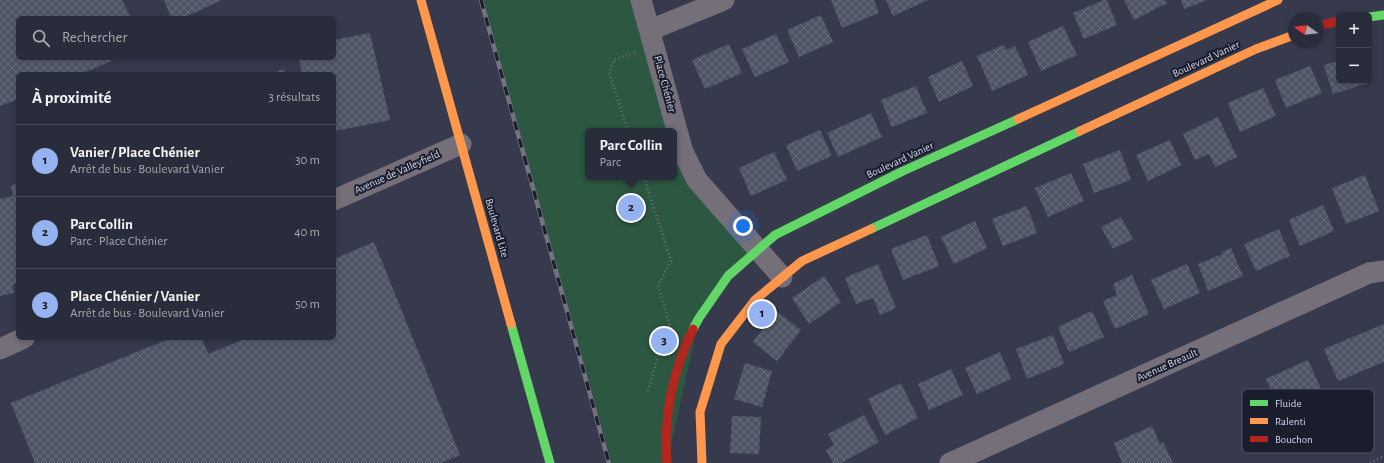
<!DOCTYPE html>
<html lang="fr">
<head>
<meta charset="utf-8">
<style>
  body { margin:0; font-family:"Alegreya Sans",sans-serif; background:#353845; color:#f1f3f6 }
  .controls { position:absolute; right:12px; top:12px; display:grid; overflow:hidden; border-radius:6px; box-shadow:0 2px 6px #0003 }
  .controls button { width:36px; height:36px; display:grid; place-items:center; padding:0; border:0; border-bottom:1px solid #454854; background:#292c3a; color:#f1f3f6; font:20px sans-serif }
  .compass { position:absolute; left:1288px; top:12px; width:36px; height:36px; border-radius:50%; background:#292c3a; box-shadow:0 2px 6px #0003; rotate:284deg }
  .you { position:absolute; left:743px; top:226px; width:14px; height:14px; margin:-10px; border:3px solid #fff; border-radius:50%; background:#1a73e8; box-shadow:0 0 0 6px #1a73e833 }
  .badge { display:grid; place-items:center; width:26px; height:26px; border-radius:50%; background:#95b2f1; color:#111; font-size:13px; font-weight:700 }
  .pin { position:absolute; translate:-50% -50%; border:2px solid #fff; box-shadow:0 1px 4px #0006 }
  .popup { position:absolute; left:585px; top:128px; width:92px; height:52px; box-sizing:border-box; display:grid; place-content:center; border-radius:6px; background:#292c3a; filter:drop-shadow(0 1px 3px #0005); font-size:13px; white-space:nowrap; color:#a5a7af }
  .popup b { font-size:15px; color:#f1f3f6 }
  .popup::after { content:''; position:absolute; left:50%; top:100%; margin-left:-8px; border:8px solid transparent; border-top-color:#292c3a }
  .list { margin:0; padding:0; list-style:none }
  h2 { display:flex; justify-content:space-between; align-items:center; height:52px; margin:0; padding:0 16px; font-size:17px }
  h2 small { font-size:13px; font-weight:400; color:#a5a7af }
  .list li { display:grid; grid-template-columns:26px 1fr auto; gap:12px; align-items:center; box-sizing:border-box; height:72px; padding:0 16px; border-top:1px solid #454854 }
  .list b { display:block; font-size:15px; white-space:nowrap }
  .list p { margin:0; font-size:13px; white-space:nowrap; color:#a5a7af }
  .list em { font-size:13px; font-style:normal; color:#a5a7af }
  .icon { flex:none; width:22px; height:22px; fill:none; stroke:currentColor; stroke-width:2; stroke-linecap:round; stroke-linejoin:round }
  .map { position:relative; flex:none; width:1384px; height:463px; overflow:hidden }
  .search { position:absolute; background:#292c3a; box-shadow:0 2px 6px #0003; left:16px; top:16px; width:320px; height:44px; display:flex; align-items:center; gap:10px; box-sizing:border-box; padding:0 14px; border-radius:6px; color:#a5a7af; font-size:15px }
  .panel { position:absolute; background:#292c3a; box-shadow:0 2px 6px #0003; left:16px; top:72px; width:320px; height:268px; border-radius:6px }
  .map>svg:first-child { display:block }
  .park { fill:#2c5842; fill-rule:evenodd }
  .building { fill:url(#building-cross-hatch) }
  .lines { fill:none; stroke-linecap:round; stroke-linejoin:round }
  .path { stroke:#73717c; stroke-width:2.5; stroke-dasharray:1 3; stroke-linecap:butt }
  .street { stroke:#746f78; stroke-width:21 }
  .fast { stroke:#63d668; stroke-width:9 }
  .slow { stroke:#ff974d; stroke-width:9 }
  .jam { stroke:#b3261e; stroke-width:9 }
  .rail-casing { stroke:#73727e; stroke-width:4.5 }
  .rail { stroke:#1a1d2c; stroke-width:3; stroke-dasharray:9; stroke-linecap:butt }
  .labels { text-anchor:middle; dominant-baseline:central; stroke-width:4; stroke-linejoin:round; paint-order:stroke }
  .street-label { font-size:11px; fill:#d4d8ef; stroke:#1a1d2c }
  .key { fill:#1a1d2c; stroke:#525566; stroke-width:1 }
  .key-label { font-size:11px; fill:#d4d8ef }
</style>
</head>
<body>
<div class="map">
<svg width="1384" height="463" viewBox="0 0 1384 463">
  <defs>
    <pattern id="building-cross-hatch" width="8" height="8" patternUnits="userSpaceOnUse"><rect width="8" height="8" fill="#4f5464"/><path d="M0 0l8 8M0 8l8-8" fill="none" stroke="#676c7a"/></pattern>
  </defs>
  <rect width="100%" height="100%" fill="#373a4d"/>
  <path class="park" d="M482 0H638L686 173 756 244 699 318 667 463H612ZM588 131H674V177H588Z"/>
  <path class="building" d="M0 0H122L131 18H18V58H119L80 74H18V99L0 106Z
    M164 0H222L183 18H171Z
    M831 0H874L879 13 842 28Z
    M886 0H928L893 16Z
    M1104 0H1107L1117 25 1084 39 1073 13Z
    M1124 0H1165L1167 3 1134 20Z
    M1181 0H1207L1184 9Z
    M821 15 833 42 799 57 787 30Z
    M1063 26 1077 55 1041 71 1028 42Z
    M370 33 390 120 334 131V74H302L299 58H334V40Z
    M776 34 789 62 755 77 742 49Z
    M729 44 742 73 705 89 692 60Z
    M1004 45 1007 50 1015 46 1028 75 992 91 977 56Z
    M962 61 973 86 939 102 928 77Z
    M1339 61V81H1368V83L1333 94 1324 65Z
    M1310 66 1322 93 1286 108 1275 80Z
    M284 69 285 74H271Z
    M916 86 927 113 892 127 881 100Z
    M1263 88 1276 116 1240 132 1228 103Z
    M871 113 882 137 838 157 827 133Z
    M1218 117 1237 157 1215 167 1209 154 1195 160 1183 134Z
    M820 130 832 156 797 171 786 145Z
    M1170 140 1181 165 1148 181 1136 155Z
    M1120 150 1131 180 1094 193 1083 164Z
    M774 152 787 180 751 196 739 168Z
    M1071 173 1084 201 1048 217 1035 188Z
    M1365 175 1379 211 1346 224 1332 188Z
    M18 184V283L13 284 14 293 0 296V199L13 196 11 186Z
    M1323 205 1334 231 1300 246 1289 220Z
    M1027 206 1037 233 1003 246 992 219Z
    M1121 217 1133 239 1113 249 1101 227Z
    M975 221 987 248 954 264 941 237Z
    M1279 229 1290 256 1256 271 1244 244Z
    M927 235 939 266 903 280 891 249Z
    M374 242 460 455 441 463H35L11 403 171 338H202L208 354 247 338H334V259Z
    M1231 248 1243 276 1208 291 1198 264 1223 254 1222 252Z
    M878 264 896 308 880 315 873 298 856 304 845 278Z
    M1187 264 1200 293 1164 309 1151 280Z
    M1132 275 1149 314 1115 329 1103 301 1117 295 1113 284Z
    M824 276 841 302 809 324 792 298Z
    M776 311 801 330 777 361 753 342Z
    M1092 311 1104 337 1069 352 1058 327Z
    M1384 324V362L1338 381 1324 349Z
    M1053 335 1064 364 1027 379 1016 349Z
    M1000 352 1011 379 977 394 965 368Z
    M1308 360 1323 394 1281 413 1266 379Z
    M745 363 772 371 762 407 734 399Z
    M951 369 963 395 929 410 918 384Z
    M901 383 918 418 885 435 868 399Z
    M864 415 879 442 841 463H833L826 450 834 445 828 434Z
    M732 416 761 417 759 454 730 453Z
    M1152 426 1160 444 1163 442 1173 463H1122L1114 443Z"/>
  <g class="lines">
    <path class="path" d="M628 131 609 72 614 60 635 52
      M644 177 671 261 658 285 671 329
      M648 391 659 353
      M1370 463 1384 456"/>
    <path class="street" d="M641 0 683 152 697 180 782 277
      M650 30 724 0
      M334 200 461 144
      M0 349 24 338
      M950 463 1369 273 1384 271"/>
    <path class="fast" d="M1369 17 1384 15
      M871 229 1080 131
      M511 324 550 463
      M693 329 699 318 728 276 775 235 903 171 1018 119"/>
    <path class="slow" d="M421 0 511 324
      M1018 119 1278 0
      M1080 131 1256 49 1294 35
      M702 463 700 412 721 344 755 300 802 261 871 229"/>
    <path class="jam" d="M1318 26 1339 21
      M667 463C663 417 673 370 693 329"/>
    <g class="rail-casing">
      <path id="rail" d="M481 0 609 463"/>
    </g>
    <use href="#rail" class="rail"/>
  </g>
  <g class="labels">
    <g class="street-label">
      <text transform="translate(1206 59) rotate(-25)">Boulevard Vanier</text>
      <text transform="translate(665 84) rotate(75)">Place Chénier</text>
      <text transform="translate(900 160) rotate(-25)">Boulevard Vanier</text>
      <text transform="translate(397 172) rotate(-24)">Avenue de Valleyfield</text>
      <text transform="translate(497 228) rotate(74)">Boulevard Lite</text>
      <text transform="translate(1167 365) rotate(-24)">Avenue Breault</text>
    </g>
  </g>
  <rect x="1242" y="389" width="132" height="64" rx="6" class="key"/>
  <rect x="1250" y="400" width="18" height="6" fill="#63d668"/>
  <rect x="1250" y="418" width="18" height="6" fill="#ff974d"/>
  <rect x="1250" y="436" width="18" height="6" fill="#b3261e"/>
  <g class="key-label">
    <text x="1275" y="407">Fluide</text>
    <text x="1275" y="425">Ralenti</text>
    <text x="1275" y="443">Bouchon</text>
  </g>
</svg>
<div class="controls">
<button>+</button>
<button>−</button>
</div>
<svg class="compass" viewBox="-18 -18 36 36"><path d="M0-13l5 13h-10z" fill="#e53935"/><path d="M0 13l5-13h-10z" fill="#a5a7af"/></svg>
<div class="you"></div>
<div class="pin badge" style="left:762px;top:314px">1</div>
<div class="pin badge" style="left:631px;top:208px">2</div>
<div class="popup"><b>Parc Collin</b>Parc</div>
<div class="pin badge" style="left:664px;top:341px">3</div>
<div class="search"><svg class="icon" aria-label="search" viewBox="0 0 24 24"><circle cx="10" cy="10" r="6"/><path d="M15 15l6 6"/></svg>Rechercher</div>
<section class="panel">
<h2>À proximité<small>3 résultats</small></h2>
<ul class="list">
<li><span class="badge">1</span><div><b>Vanier / Place Chénier</b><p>Arrêt de bus · Boulevard Vanier</p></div><em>30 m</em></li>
<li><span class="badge">2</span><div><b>Parc Collin</b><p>Parc · Place Chénier</p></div><em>40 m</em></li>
<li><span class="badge">3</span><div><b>Place Chénier / Vanier</b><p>Arrêt de bus · Boulevard Vanier</p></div><em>50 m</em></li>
</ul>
</section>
</div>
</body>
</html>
